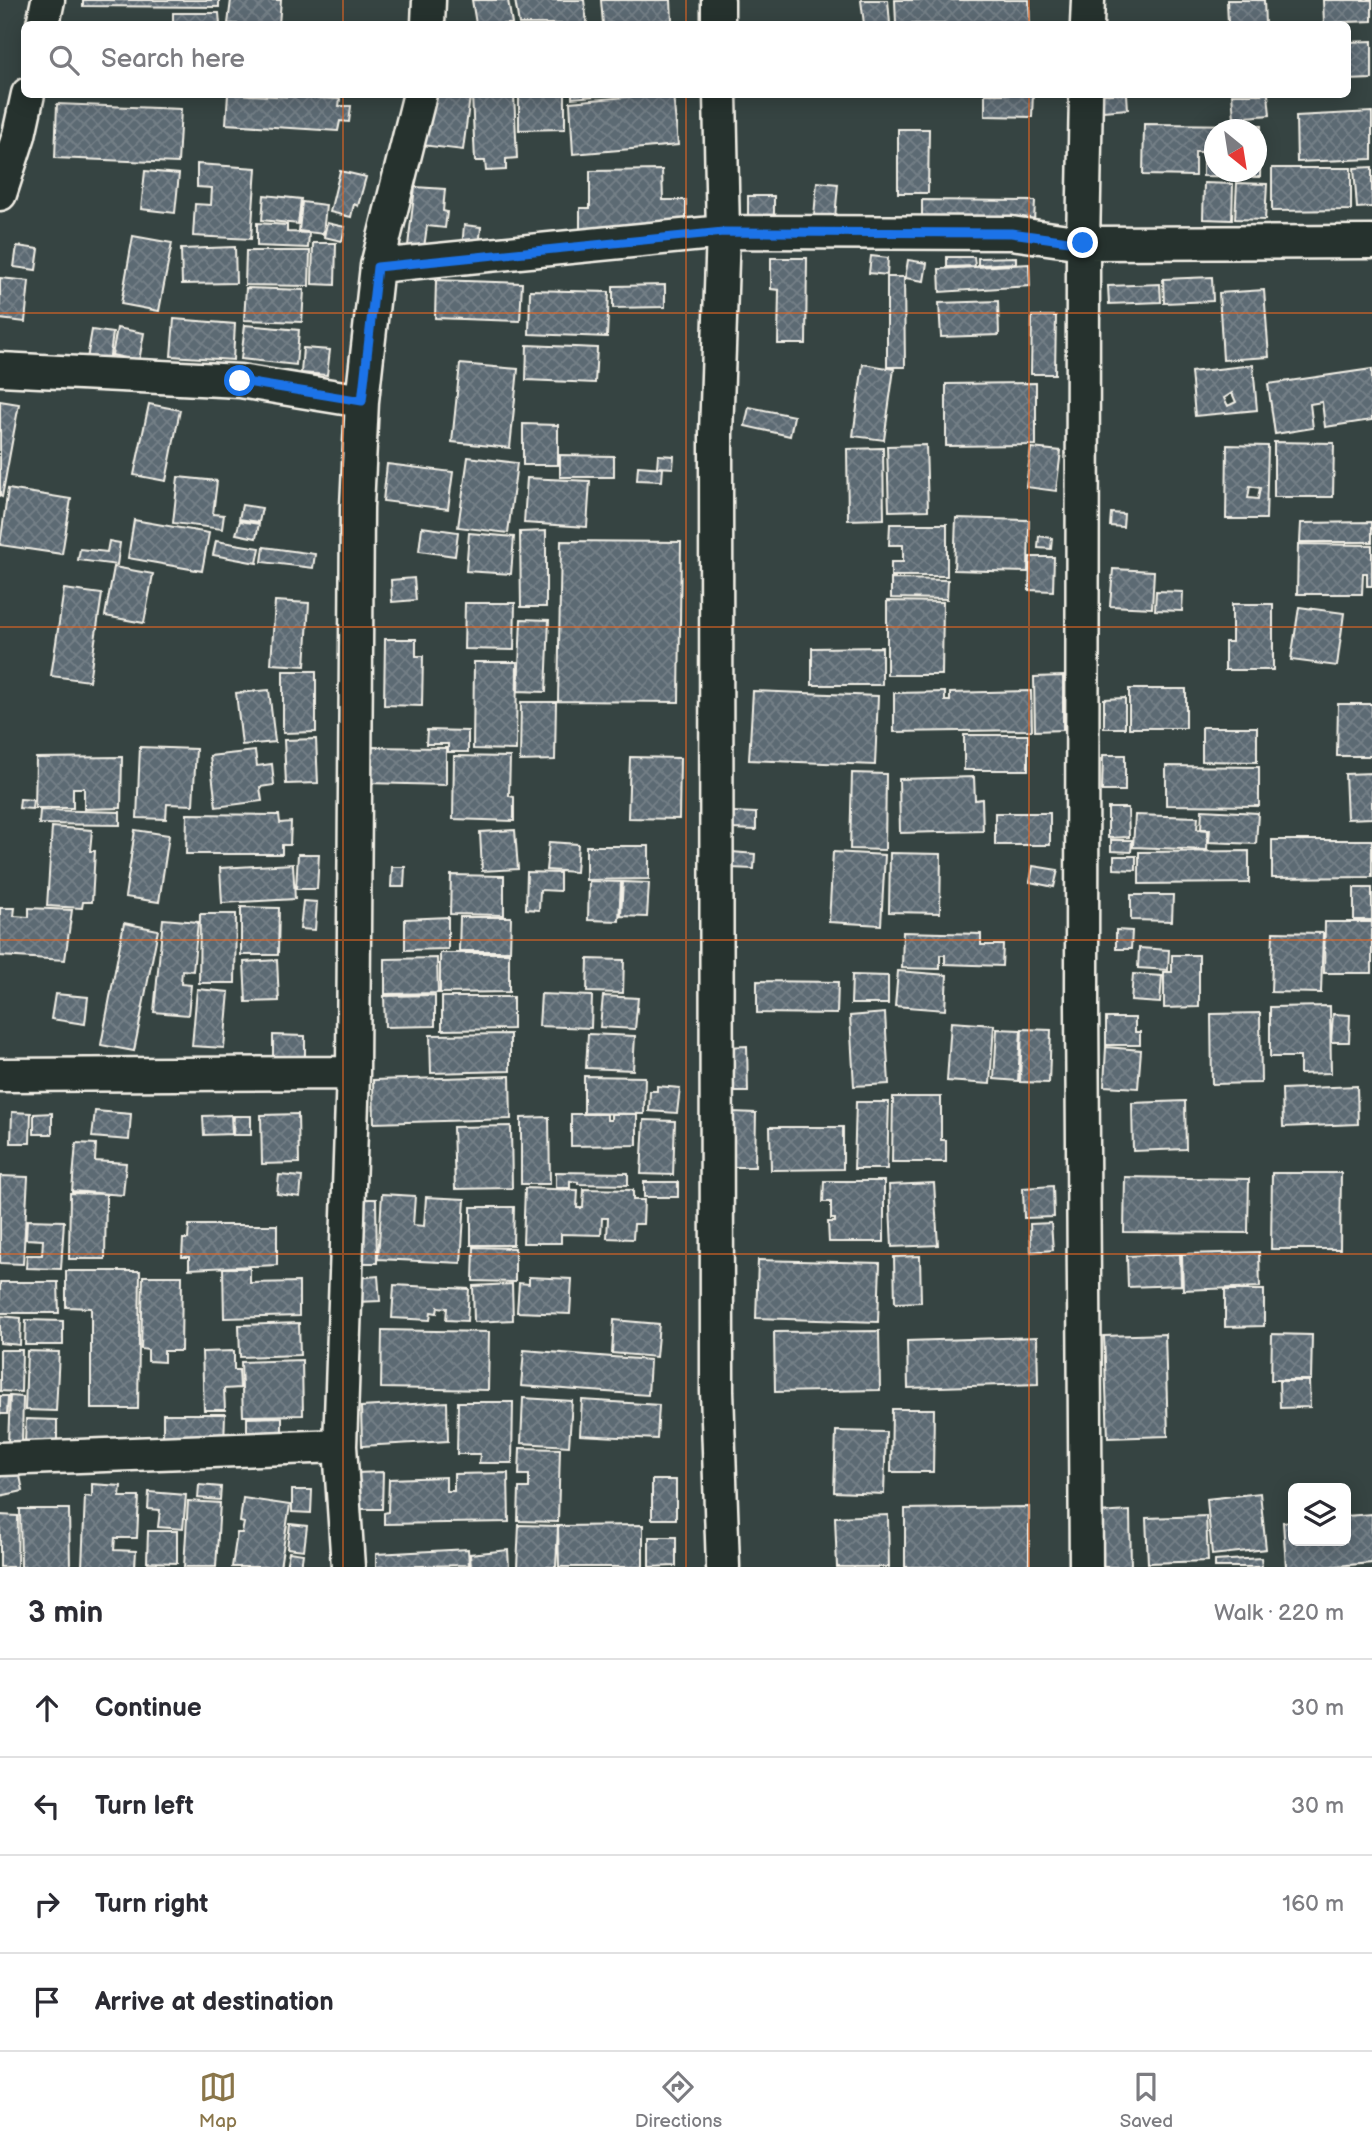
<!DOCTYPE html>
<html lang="en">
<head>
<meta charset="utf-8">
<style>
  body { margin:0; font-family:"Balsamiq Sans",sans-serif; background:#f2f2f3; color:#2b2b33 }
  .controls { position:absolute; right:21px; bottom:21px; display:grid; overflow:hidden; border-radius:10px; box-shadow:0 4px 18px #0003 }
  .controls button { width:63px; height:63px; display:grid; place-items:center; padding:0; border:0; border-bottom:2px solid #e1e1e2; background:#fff; color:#2b2b33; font:35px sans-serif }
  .compass { position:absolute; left:1204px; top:119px; width:63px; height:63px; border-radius:50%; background:#fff; box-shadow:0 4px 18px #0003; rotate:150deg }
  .stop { position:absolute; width:21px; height:21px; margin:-16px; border:5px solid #1a73e8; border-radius:50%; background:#fff }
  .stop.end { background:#1a73e8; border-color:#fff; box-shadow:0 2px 7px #0008 }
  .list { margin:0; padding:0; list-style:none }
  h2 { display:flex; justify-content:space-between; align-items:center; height:91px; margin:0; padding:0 28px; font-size:30px }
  h2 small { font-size:23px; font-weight:400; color:#7c7c81 }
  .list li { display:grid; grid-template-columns:46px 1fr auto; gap:21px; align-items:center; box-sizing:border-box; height:98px; padding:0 28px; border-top:2px solid #e1e1e2 }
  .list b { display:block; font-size:26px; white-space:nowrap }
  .list em { font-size:23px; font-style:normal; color:#7c7c81 }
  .icon { flex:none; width:38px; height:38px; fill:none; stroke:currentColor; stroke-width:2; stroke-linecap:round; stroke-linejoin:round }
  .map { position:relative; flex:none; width:1372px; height:1567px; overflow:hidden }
  .search { position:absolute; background:#fff; box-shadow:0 4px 18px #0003; left:21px; right:21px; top:21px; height:77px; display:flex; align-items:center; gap:18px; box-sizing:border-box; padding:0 24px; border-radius:10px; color:#7c7c81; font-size:26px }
  .sheet { height:483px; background:#fff }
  nav { display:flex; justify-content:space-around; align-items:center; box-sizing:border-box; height:98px; border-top:2px solid #e1e1e2; background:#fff; font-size:19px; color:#7c7c81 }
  nav a { display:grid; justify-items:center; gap:4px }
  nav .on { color:#8a764a }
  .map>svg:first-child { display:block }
  .building { fill:url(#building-cross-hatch); stroke:#f4f1e8; stroke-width:2; fill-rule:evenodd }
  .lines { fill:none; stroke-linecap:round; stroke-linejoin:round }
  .minor-casing { stroke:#f4f1e8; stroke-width:37 }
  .minor { stroke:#26332d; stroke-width:32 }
  .route { stroke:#1a73e8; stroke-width:9 }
  .grid { fill:none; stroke:#e96822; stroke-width:2; stroke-opacity:0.55 }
</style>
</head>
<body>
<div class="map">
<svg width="1372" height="1567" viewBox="0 0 1372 1567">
  <defs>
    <pattern id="building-cross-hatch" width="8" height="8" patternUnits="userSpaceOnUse" patternTransform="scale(1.75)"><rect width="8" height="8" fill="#5c6a73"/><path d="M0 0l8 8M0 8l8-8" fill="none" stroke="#748087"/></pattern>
  </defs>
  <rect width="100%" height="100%" fill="#364442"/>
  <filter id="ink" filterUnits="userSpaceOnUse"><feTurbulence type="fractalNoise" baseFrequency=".0143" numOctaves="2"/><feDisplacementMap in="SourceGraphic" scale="14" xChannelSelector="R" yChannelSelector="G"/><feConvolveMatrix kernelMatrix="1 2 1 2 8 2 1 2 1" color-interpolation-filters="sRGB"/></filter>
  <g filter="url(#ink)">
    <path class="building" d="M83 0H219V7L83 6Z
      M231 0H281L279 24H228Z
      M472 0H508L512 24H476Z
      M515 0H584L587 24H519Z
      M601 0H671L672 20 603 24Z
      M861 0H888L890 24H864Z
      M895 0H1029L1030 24H896Z
      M1227 0H1264L1265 24H1228Z
      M1323 0H1372V21L1324 23Z
      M173 13H219L220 24H173Z
      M1372 41V79L1348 80V42Z
      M228 94 340 99 339 106H351L349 122 340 121 338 131 226 124Z
      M428 94 470 97 463 150 421 145Z
      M472 94H514L517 158 506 159V170L486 171 485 161H475Z
      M519 94H565V129L519 130Z
      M572 94H619L572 98Z
      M660 94H673L678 145 573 154 570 102Z
      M985 94H1033L1032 117 985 116Z
      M1102 94H1127L1128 109 1103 111Z
      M1232 94H1268L1270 115 1234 118Z
      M57 104 181 109 178 163 55 158Z
      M1372 112V159L1297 162 1296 116Z
      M1144 124 1261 125 1260 177 1203 176V152H1195V176L1143 175ZM1214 130H1256V172H1214Z
      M898 129H929L928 193H898Z
      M197 164 256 168 251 239 193 236 195 204 211 205 212 188 197 187Z
      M1372 167V207L1357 208 1354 168Z
      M1272 168H1351V210L1272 211Z
      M662 170 663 200H686V232L580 234V208H590V171Z
      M145 171 179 174 175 213 141 209Z
      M340 171 366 177 358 206 354 204 351 217 330 212Z
      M817 182 838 184 835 218 814 217Z
      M1204 183 1233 184 1232 220 1203 219Z
      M1237 183 1267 184 1265 220 1235 219Z
      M415 187 445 189 443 211 447 212 445 228 427 226 424 248 408 246Z
      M264 195 301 199 298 224 262 220Z
      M748 196H774V223H748Z
      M922 200 1035 201 1034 222 922 221Z
      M302 202 326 205 323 234 299 231Z
      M257 223 287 225V232L309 233 308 248 257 246Z
      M327 223 345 227 342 241 324 237Z
      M464 225 481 227 479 249 462 248Z
      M133 236 172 243 159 311 121 304Z
      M313 243H336L335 285 312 284Z
      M17 246 39 249 36 270 14 267Z
      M235 247 236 283 182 284 181 249Z
      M246 251H310L309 286 245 285Z
      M871 256 888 258 887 275 869 273Z
      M947 257H974L975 266 947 267Z
      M1016 257V263L978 265V258Z
      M771 258H807L806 344H778L779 290 771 289Z
      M908 260 927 263 924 281 905 278Z
      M1029 264 1030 286 940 292 939 269Z
      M887 277H904L905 367H887Z
      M1212 277 1213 301 1164 303 1163 279Z
      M0 278 29 281 25 322 0 319Z
      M436 280 522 283 520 321 435 318Z
      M1160 284 1161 302 1109 304 1108 286Z
      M665 285V307L613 308V286Z
      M246 288 304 290 302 322 244 320Z
      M530 290 609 292 607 337 529 334Z
      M1264 290 1269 357 1223 360 1219 293Z
      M998 301 999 335 941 337 939 303Z
      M1032 316H1056L1055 374H1031Z
      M174 319 235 324 233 360 171 356Z
      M245 325 299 330 296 365 241 359Z
      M117 328 144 333 139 361 112 355Z
      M92 330 113 333 109 362 87 359Z
      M527 345 597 348 595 383 526 380Z
      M303 348 330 350 327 375 301 373Z
      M460 364 518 369 510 448 452 442Z
      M863 364 894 369 884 440 853 436Z
      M1253 365 1257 410 1195 416 1191 372ZM1232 393 1236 402 1228 406 1224 398Z
      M1372 369V420L1325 427 1322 402 1310 404 1313 428 1275 434 1268 384Z
      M1036 383V445L946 446V384Z
      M0 401 19 404 2 497 0 496Z
      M149 404 180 410 166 481 134 475Z
      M749 407 794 416 790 436 745 426Z
      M523 424 558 425V465H523Z
      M1274 442 1334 443 1333 497H1274Z
      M926 445 928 510 889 511 887 446Z
      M1227 445 1268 446 1266 519H1226ZM1250 486 1260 488 1258 499 1248 498Z
      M883 448 884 519 848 520 847 449Z
      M1031 448 1061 451 1056 491 1026 487Z
      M560 455 614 456V477H560Z
      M658 455 674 456 673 468 657 467Z
      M468 457 517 463 508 533 458 527Z
      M387 464 453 472 448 509 383 501Z
      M638 466 663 468 662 481 637 480Z
      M178 477 217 481 213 514 224 515 222 529 173 523Z
      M527 478 590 481 587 527 524 523Z
      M8 489 71 499 62 554 0 545Z
      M242 505 262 508 259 522 239 519Z
      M1111 513 1124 514 1123 527 1110 526Z
      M956 518 1029 520 1028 572 954 570Z
      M134 520 209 533 202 571 128 558Z
      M240 521 259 524 256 538 236 534Z
      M1372 522V542H1300L1301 523Z
      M890 524H947V576H891V562H903V545H889Z
      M422 527 458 532 455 556 419 551Z
      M546 531V607H521L520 532Z
      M469 533 514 537 511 574 466 571Z
      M1039 536 1052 538 1051 549 1038 548Z
      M109 541 120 543 117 565 78 560 80 549 107 552Z
      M216 541 260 548 257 563 213 555Z
      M561 541 681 542 679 702 558 701Z
      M1298 544 1372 545V586H1367V573H1363L1362 594H1297Z
      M264 547 315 554 313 568 262 562Z
      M1030 557H1054L1053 591 1029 590Z
      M114 567 153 574 144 623 105 616Z
      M1113 569 1154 571 1152 608 1110 606Z
      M414 578 416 600 392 602 391 580Z
      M891 579 948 580 947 599 891 598Z
      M64 589 102 594 89 681 51 676Z
      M1156 591 1183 592 1182 611 1155 610Z
      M275 601 309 603 305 666 271 664Z
      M887 601 943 602 942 675H887Z
      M465 603H515L514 650 464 649Z
      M1232 604H1273V670H1225V642H1232Z
      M1299 607 1344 613 1337 666 1291 660Z
      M521 619 549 620 546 692 518 691Z
      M385 639H416V656H423L422 706 384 705Z
      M882 647V685H812V648Z
      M474 662H517L516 750 473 749Z
      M283 671H316V732L283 733Z
      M1063 676V730L1035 731 1034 677Z
      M1129 689H1186V728H1129Z
      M269 690 275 742 242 745 236 693Z
      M753 691 878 696 875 765 749 760Z
      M1031 691 1032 730 894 732V693L945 692V701H950V693Z
      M1125 698V728H1104V699Z
      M521 702H556L555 760 520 761Z
      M1338 704H1372V756H1337Z
      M1202 727H1257V762L1202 761Z
      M427 730 468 731V752H448V744H426Z
      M964 735H1028V770H964Z
      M316 739 318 783 286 784 284 740Z
      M140 747 196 749 193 805 167 804 166 819 137 818Z
      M367 747 446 748V785L367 783Z
      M255 751 257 766 272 764 274 785 260 787 262 801 216 807 210 756Z
      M1103 755H1125V791H1102Z
      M454 756 510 757 509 796 514 797V821L453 819Z
      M122 757 121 808 84 809V788H73V808H35L36 758Z
      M630 757 680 758 679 819 628 818Z
      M1166 766 1259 767V806L1166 805Z
      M852 773 886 774 885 850 850 849Z
      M1372 773V818L1347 819 1345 774Z
      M974 777 975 800 982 799 983 831 900 833 899 779Z
      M20 799 33 800 32 809 19 808Z
      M1108 808H1128L1129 837 1108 838Z
      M40 810 120 812V825L39 824Z
      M1202 810 1258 813 1256 844 1209 842 1210 829H1201Z
      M732 812 756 813V830L732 829Z
      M995 813H1050V845H995Z
      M187 814 279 815 280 823 291 822 290 845H282V854H186Z
      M1135 815 1198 817 1197 829 1208 830 1207 850 1133 847Z
      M52 827 92 830 90 851H95L92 902H83L82 908 47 906Z
      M135 830 169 835 159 902 125 897Z
      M515 830 518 869 482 871 480 832Z
      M1111 840H1132L1131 852 1111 851Z
      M1272 840H1372V877L1272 878Z
      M549 842 578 844 576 872 546 870Z
      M586 846H649V879L586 880Z
      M1249 851V883L1139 884V852Z
      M732 852 755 854 754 869 731 868Z
      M833 852 885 855 881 925 829 922Z
      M890 853 941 854 940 913 889 912Z
      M298 854H319L317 889H296Z
      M1114 856H1136V870L1114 869Z
      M293 864 295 899 222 903 220 868Z
      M1033 866 1058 870 1054 887 1030 882Z
      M392 867H405L404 887H391Z
      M527 872 560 873V891L540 890 539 910 526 909Z
      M451 875 504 876V915L450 914Z
      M589 881 621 882 619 921 588 920Z
      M623 882 649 883 647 917 621 916Z
      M1354 888H1372V920H1354Z
      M1131 895H1173L1172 921 1131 920Z
      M303 901 317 902 315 930 300 929Z
      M241 907 279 908 278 955H241Z
      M0 908H15L14 916 29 917V908L72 910 65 960 0 956Z
      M200 914H236L235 983H199Z
      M448 917V949L405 950V919Z
      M460 917H511L510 951H459Z
      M163 919 198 922 193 971 182 970 181 984 191 985 188 1015 154 1012Z
      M1325 922H1372V973H1324Z
      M124 923 158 930 134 1051 101 1045Z
      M1116 930 1132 931 1131 949H1116Z
      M903 932 981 934V945H1003L1002 966 945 964V955H940V969L902 968Z
      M1273 932 1323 933 1321 993 1271 992Z
      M1139 948 1169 950 1168 970 1138 968Z
      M440 953H509V992L440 993Z
      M1172 955H1199V1007L1164 1008V972H1172Z
      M437 958 438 993 385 994V959Z
      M588 959 624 960 623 993 587 992Z
      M277 960 279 1001 246 1002 244 962Z
      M898 971 947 975 945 1010 895 1006Z
      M1133 974 1162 976 1160 1003 1131 1001Z
      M852 975 888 976V1004H851Z
      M757 981 838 982 837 1014 757 1013Z
      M197 989 229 992 224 1048 192 1046Z
      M55 994 88 997 85 1024 51 1019Z
      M541 994 592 996 591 1028 539 1026Z
      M435 995V1026L385 1027 384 996Z
      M603 996 638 998 635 1029 600 1027Z
      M442 997H513V1029L442 1030Z
      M1330 1006 1331 1073 1300 1074V1057H1270V1007Z
      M885 1013 889 1084 854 1086 850 1016Z
      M1260 1013 1261 1083 1212 1084 1211 1014Z
      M1333 1014 1350 1015 1349 1042H1331Z
      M1106 1018H1135V1032H1140V1045H1106Z
      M951 1022 994 1025 990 1084 947 1081Z
      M997 1029 1021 1030 1018 1081 994 1079Z
      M1022 1029 1051 1030 1049 1083 1020 1082Z
      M510 1034V1071L431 1073 430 1035Z
      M588 1034 635 1036 633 1070 586 1068Z
      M273 1035 305 1036V1062L273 1061Z
      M747 1046 748 1092H724V1047Z
      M1106 1047 1141 1050 1138 1088 1104 1086Z
      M510 1076 511 1119 374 1123 373 1080Z
      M584 1076 645 1077 644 1114 584 1113Z
      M657 1086 680 1088 677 1113 649 1111 650 1091H657Z
      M1357 1086 1358 1124 1283 1127 1282 1089Z
      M893 1097H941V1140H946V1162H892Z
      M1185 1101 1186 1149 1133 1151 1132 1103Z
      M856 1102H889L887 1169H854Z
      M95 1111 131 1114 129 1140 92 1137Z
      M12 1112 31 1113 30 1143H11Z
      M733 1112 756 1113 755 1167H731Z
      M52 1113V1134H34V1114Z
      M298 1114 299 1163 262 1164 261 1115Z
      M571 1114H607V1120H611V1114H637V1145L571 1146Z
      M231 1115 232 1134 204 1135 203 1116Z
      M234 1116H251V1135H233Z
      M549 1117 550 1184H521V1118Z
      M644 1120 675 1121 673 1175 641 1174Z
      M511 1126 512 1188 455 1189 453 1127Z
      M770 1127H843V1169L771 1170Z
      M76 1143 96 1144 95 1161 126 1163 123 1195 72 1191Z
      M556 1172 628 1173V1185L578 1184V1182L570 1181V1188H556Z
      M1272 1173H1341L1340 1249H1271Z
      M279 1175 302 1177 300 1197 277 1194Z
      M0 1176 28 1177 23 1264 0 1263Z
      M1125 1177 1249 1179 1248 1233 1124 1232Z
      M824 1181H884V1242H829L828 1222H835V1219H831V1202H823Z
      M644 1182H678V1197H644Z
      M934 1183 938 1245 892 1247 889 1185Z
      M1053 1186 1054 1217 1024 1218 1023 1188Z
      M525 1188 578 1190 577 1208H583L584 1189 633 1190V1200H644L643 1224H634L633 1239 607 1238 608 1218H602L601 1235 561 1234V1243H523Z
      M70 1193 106 1194 105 1259H69Z
      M382 1194 415 1196 413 1225 424 1226 426 1197 465 1199 461 1263 378 1259Z
      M352 1199H376L377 1263H353Z
      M471 1207H514L513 1245H471Z
      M27 1220 64 1221 61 1269 26 1268 27 1255H42L43 1240 26 1239Z
      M1051 1223 1053 1250 1031 1252 1030 1224Z
      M189 1225H277V1265L189 1269V1257H182L183 1239H188Z
      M474 1247 515 1248V1282L473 1281Z
      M1259 1252 1260 1287 1183 1290 1182 1254Z
      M1180 1254 1181 1285 1128 1287 1127 1256Z
      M920 1256 921 1302 895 1303 894 1257Z
      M758 1260 880 1263 878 1322 756 1318Z
      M223 1268H250V1283L299 1282V1316L224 1318Z
      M66 1271H140L138 1409H91V1308L66 1307Z
      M143 1276H182L181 1351H164V1362L148 1361V1350L141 1349Z
      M378 1276 380 1301 357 1302 356 1278Z
      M529 1277 572 1279 570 1314 517 1312 519 1283 529 1284Z
      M0 1282H58L59 1313H0Z
      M512 1284 513 1320 474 1322 473 1286Z
      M394 1285 469 1289 467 1321 446 1320 447 1308 438 1307 437 1313 431 1312 430 1320 392 1318Z
      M1225 1290H1264V1326L1225 1327Z
      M0 1316 21 1318 20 1345 0 1343Z
      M26 1320 63 1321V1345H25Z
      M614 1320 659 1324 656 1357 612 1353Z
      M299 1323 300 1355 240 1357 239 1325Z
      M382 1330 489 1332 488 1390 381 1388Z
      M879 1331 880 1390 775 1392 774 1332Z
      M1165 1334 1168 1436 1108 1438 1104 1336Z
      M1272 1334 1312 1335 1311 1380H1271Z
      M1037 1337 1038 1384 908 1388 907 1341Z
      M0 1350H22L21 1392 0 1391Z
      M524 1350 650 1360 648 1395 521 1386Z
      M27 1351 59 1352 56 1411 25 1410Z
      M234 1351V1370H239L240 1388 224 1389 225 1410H204L202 1352Z
      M302 1360 303 1415 243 1416 241 1362Z
      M1279 1381H1309L1310 1407 1280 1408Z
      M0 1396H8L7 1414H0Z
      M10 1396 23 1397 22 1442H8Z
      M523 1398 572 1401 569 1446 521 1443Z
      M582 1400 659 1405 657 1439 580 1435Z
      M447 1402 448 1441 362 1446 361 1407Z
      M458 1402H513L512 1463H479L480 1454H457Z
      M892 1409H934L933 1472H891Z
      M163 1414H225L224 1445 163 1446Z
      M282 1417V1444H247V1418Z
      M26 1419 57 1420V1443L25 1442Z
      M836 1431 886 1432 884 1494 834 1492Z
      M520 1448 560 1449 558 1522 518 1521 519 1488H529V1475H519Z
      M18 1465 23 1491 0 1496V1469Z
      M383 1472 382 1509H355V1473Z
      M508 1473 509 1522 384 1524V1513L388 1512 389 1479 446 1477V1491H454V1474Z
      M652 1480H676V1519H652Z
      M92 1484 121 1486 120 1497H139L137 1538H115L114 1550 136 1551 135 1567H82L85 1496 92 1497Z
      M199 1485 221 1487 220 1500 198 1498Z
      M292 1490H312L311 1513 292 1512Z
      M149 1492 186 1495 183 1529 158 1527 160 1510 148 1509Z
      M1260 1493 1266 1549 1212 1555 1207 1499Z
      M243 1498 290 1505 280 1567H232L237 1533H242L244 1523 240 1522Z
      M188 1501 220 1503 216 1567H184Z
      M1029 1507V1567H905V1509Z
      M20 1509H69L70 1567H21Z
      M1130 1511 1131 1567H1100L1098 1513Z
      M1372 1514V1563L1324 1567H1286L1283 1522 1293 1521V1541H1346V1516Z
      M0 1515 18 1516 17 1567H0Z
      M888 1515 889 1567H837L835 1517Z
      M1206 1516 1208 1561 1148 1563 1146 1518Z
      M290 1524 307 1526 304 1550 287 1548Z
      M519 1525 558 1526 556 1567H517Z
      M643 1525V1567H559L558 1526Z
      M148 1531H177V1563L147 1562Z
      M649 1537H676V1566L649 1567Z
      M468 1549 469 1565 376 1567V1554Z
      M508 1550 509 1567H471L470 1554Z
      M289 1552 303 1554 301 1567H286Z
      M1261 1558 1262 1567H1215V1561Z"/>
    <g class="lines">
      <g class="minor-casing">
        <path id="minor" d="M718 0V24
          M43 24 48 0
          M428 24 429 0
          M1087 24 1088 0
          M720 94 723 232 716 434 717 1391 723 1567
          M1086 94 1083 243 1082 1004 1086 1567
          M0 194 19 135 28 94
          M377 266 420 94
          M0 369 240 381 362 401
          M0 1075 353 1073
          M0 1459 340 1446
          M348 1567 340 1446 353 1073 357 507 362 401 377 266 723 232 1011 233 1083 243 1372 242"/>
      </g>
      <use href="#minor" class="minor"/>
    </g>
  </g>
  <g class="lines" filter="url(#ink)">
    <path class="route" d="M240 381 362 401 377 267 723 232 1011 233 1083 243"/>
  </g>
  <path class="grid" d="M343 0V24M686 0V24M1029 0V24M343 94V1567M686 94V1567M1029 94V1567M0 313H1372M0 627H1372M0 940H1372M0 1254H1372"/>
</svg>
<div class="controls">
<button><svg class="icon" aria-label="layers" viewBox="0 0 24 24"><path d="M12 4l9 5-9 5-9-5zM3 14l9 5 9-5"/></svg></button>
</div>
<svg class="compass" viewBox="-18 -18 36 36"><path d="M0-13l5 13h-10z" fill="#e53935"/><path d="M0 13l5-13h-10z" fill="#7c7c81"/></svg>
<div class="stop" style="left:240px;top:381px"></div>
<div class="stop end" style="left:1083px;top:243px"></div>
<div class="search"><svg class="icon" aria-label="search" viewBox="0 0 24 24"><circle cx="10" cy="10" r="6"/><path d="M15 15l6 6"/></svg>Search here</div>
</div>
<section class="sheet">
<h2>3 min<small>Walk · 220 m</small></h2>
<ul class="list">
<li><svg class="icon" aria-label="ahead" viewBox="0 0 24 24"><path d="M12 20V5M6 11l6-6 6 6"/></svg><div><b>Continue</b></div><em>30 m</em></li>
<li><svg class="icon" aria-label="left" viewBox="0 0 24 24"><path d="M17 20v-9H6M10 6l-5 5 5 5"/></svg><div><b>Turn left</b></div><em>30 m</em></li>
<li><svg class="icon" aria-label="right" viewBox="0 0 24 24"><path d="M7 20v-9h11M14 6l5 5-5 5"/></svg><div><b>Turn right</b></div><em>160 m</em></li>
<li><svg class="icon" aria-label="arrive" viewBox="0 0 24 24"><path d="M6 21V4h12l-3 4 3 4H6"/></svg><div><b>Arrive at destination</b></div></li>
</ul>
</section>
<nav>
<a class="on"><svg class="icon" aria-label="map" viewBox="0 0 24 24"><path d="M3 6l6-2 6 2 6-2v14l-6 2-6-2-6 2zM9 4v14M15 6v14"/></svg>Map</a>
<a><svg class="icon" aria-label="directions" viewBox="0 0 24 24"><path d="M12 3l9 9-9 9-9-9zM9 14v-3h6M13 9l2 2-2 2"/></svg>Directions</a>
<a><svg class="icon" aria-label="saved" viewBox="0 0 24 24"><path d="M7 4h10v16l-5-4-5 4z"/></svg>Saved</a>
</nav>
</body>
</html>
